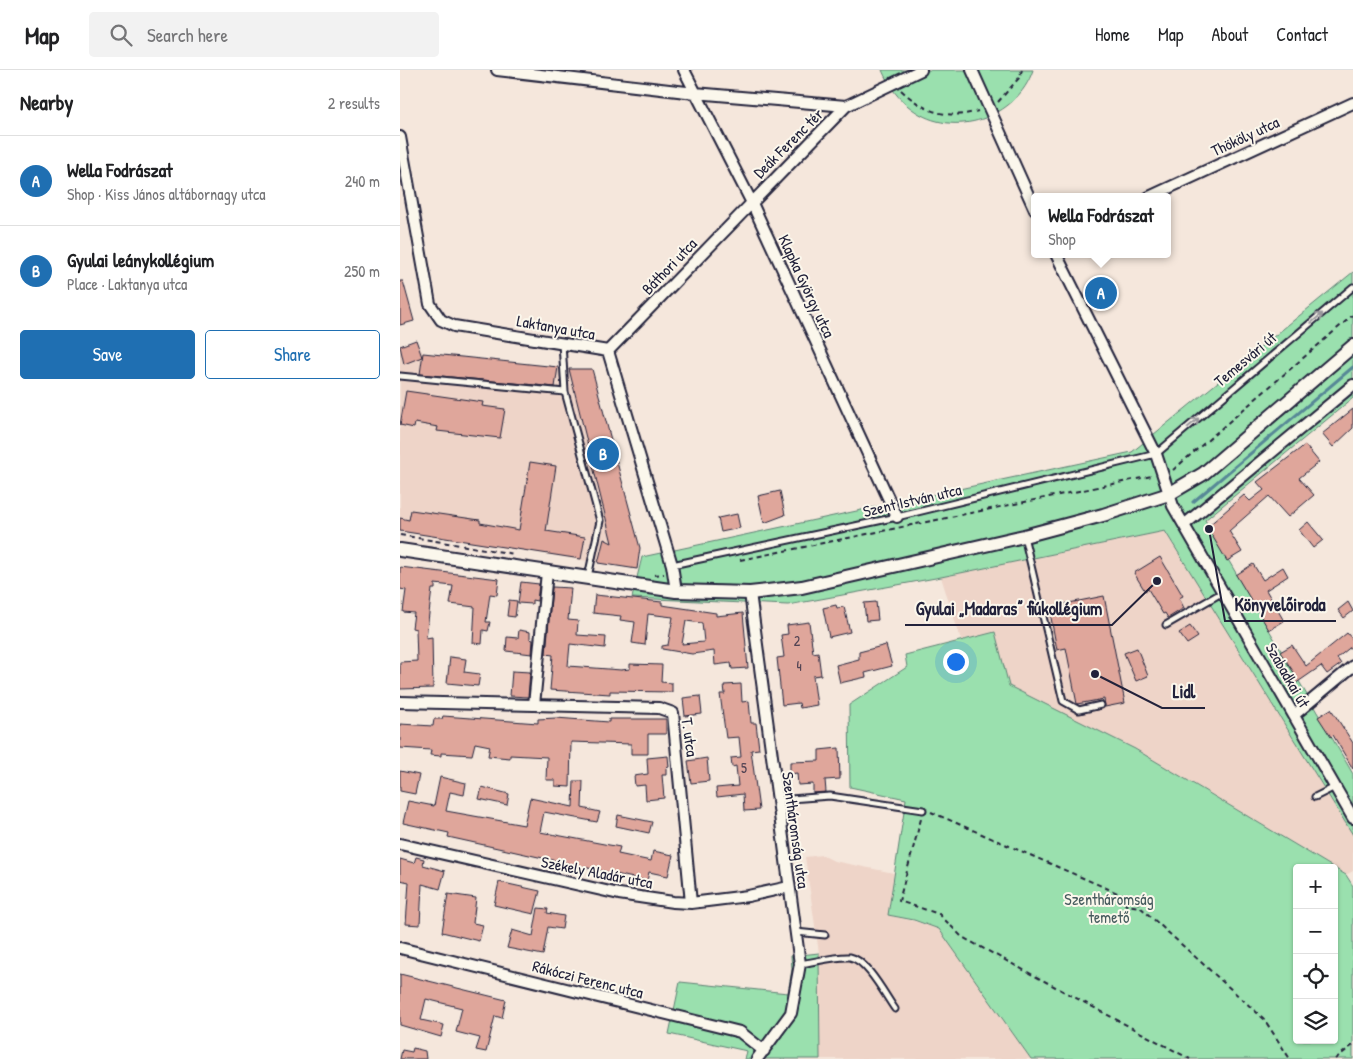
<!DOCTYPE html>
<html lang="en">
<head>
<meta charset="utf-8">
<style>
  body { margin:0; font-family:"Patrick Hand",sans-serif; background:#f2f2f2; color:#202124 }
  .controls { position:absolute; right:15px; bottom:15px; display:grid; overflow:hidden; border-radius:5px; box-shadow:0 1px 4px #0004 }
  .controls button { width:45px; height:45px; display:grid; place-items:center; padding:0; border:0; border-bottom:1px solid #e0e0e0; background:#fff; color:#202124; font:25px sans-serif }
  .you { position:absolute; left:555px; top:591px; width:18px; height:18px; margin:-12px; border:4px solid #fff; border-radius:50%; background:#1a73e8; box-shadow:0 0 0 8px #1a73e833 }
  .badge { display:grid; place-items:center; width:32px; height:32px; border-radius:50%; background:#1f6fb2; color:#fff; font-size:16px; font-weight:700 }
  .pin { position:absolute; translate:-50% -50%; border:2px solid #fff; box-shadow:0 1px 5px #0006 }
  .popup { position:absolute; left:631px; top:123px; width:140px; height:65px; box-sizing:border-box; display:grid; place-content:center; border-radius:5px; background:#fff; filter:drop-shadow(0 1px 4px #0005); font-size:16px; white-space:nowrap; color:#757577 }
  .popup b { font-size:19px; color:#202124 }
  .popup::after { content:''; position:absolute; left:50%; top:100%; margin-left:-10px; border:10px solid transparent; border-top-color:#fff }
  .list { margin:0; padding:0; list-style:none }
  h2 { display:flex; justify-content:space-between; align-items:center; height:65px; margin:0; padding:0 20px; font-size:21px }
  h2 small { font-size:16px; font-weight:400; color:#757577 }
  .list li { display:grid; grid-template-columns:32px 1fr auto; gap:15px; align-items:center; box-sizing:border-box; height:90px; padding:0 20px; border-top:1px solid #e0e0e0 }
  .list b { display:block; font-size:19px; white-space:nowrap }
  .list p { margin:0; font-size:16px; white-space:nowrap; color:#757577 }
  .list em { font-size:16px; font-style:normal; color:#757577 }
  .actions { display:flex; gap:10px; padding:15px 20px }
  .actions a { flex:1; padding:11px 0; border:1px solid #1f6fb2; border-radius:5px; text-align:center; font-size:18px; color:#1f6fb2 }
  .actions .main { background:#1f6fb2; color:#fff }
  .icon { flex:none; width:28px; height:28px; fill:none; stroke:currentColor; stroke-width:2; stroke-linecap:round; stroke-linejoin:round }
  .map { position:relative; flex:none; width:953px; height:989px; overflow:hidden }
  header { display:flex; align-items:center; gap:30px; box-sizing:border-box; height:70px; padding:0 25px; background:#fff; border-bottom:1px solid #e0e0e0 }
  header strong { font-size:24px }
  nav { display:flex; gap:28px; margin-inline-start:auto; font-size:18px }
  .search { width:350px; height:45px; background:#f2f2f2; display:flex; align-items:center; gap:12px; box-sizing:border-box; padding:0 18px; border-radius:5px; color:#757577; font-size:19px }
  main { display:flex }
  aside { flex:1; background:#fff }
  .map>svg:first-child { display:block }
  .built { fill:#eed4c8 }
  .green { fill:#9ae0ae; stroke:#5e8174; fill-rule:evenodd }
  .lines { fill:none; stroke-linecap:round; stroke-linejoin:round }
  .stream { stroke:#568796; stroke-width:3 }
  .building { fill:#dfa69b; stroke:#22223b; fill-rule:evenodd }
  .service-casing { stroke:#22223b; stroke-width:9 }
  .minor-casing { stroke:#22223b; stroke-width:14 }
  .tertiary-casing { stroke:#22223b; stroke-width:16 }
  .path { stroke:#22223b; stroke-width:2; stroke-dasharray:5 4; stroke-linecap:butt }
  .service { stroke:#fbf7ec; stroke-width:5 }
  .minor { stroke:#fbf7ec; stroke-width:10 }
  .tertiary { stroke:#fbf7ec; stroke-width:12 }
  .oneway { stroke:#99979c }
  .labels { text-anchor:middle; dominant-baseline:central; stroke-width:4; stroke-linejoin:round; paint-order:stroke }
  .number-label { font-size:14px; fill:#514353 }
  .street-label { font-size:16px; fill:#22223b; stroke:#fbf7ec }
  .park-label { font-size:16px; fill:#465b5e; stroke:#fbf7ec }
  .leader { fill:none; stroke:#22223b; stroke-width:2 }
  .callout-dot { fill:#22223b; stroke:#fbf7ec; stroke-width:2 }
  .callout-label { font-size:18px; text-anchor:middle; font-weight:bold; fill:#22223b; stroke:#fbf7ec; stroke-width:4; stroke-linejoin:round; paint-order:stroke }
</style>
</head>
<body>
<header>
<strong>Map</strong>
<div class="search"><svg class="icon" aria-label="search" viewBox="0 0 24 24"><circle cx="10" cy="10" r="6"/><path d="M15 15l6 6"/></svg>Search here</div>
<nav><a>Home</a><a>Map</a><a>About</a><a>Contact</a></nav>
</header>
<main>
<aside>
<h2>Nearby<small>2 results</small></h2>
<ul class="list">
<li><span class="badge">A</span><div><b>Wella Fodrászat</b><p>Shop · Kiss János altábornagy utca</p></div><em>240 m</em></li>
<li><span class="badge">B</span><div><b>Gyulai leánykollégium</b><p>Place · Laktanya utca</p></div><em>250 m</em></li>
</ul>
<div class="actions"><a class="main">Save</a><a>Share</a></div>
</aside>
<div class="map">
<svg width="953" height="989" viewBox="0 0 953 989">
  <rect width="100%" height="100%" fill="#f5e7dc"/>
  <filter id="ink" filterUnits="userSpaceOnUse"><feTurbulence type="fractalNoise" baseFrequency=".02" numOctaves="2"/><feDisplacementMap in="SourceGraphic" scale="10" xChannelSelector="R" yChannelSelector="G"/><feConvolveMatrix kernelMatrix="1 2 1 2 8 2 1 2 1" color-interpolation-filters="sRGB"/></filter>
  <g filter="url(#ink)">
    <path class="built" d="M16 270 23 283 169 299H192L240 478 237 499 0 461V276Z
      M765 461 953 765V801L946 805 735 679 608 616 595 562 561 570 541 507Z
      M422 785 434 791 494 803 488 845 514 851 539 859 631 989H420L419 883 405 787Z"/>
    <path class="green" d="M482 0H633C617 48 553 70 512 39 498 29 489 16 482 0Z
      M953 202V328L805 450 953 704V765L765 461 541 507 388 535 232 528 242 487 732 382Z
      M595 562 609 616 735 679 946 805 953 816V989H631L539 859 514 850 488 845 506 729 450 717 449 635 507 597 505 585ZM897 798H934V970H897Z
      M419 883 420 989H345L347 981 269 964 280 912 388 923 392 899 391 886Z"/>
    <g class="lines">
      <path class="stream" d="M793 432 953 297"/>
    </g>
    <path class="building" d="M0 211H3L14 251 0 255Z
      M16 270 22 287 4 294 0 276Z
      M23 283 158 297 155 317 20 304Z
      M169 299H192L240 478 237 499 198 493 204 469 212 473Z
      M6 321 83 332 82 336 105 339 100 368 37 361 38 357 15 353 14 358 0 355Z
      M953 339V358L933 377 922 364Z
      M905 375 919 392 899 408 914 425 888 447 869 426 829 461 842 482 827 491 807 457 844 425 850 431 864 420 857 412Z
      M130 392 156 396 146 461 185 467 181 489 0 461V448L9 450 11 440 80 450V453L119 460Z
      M380 421 385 445 364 453 358 426Z
      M337 444 340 458 321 462 318 448Z
      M908 452 923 470 913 478 899 460Z
      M760 487 783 526 779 528 784 538 768 548 765 543 763 544 748 519 745 521 734 503Z
      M853 494 863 510 883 497 888 506 866 520 884 551 869 560 836 505Z
      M0 497 99 509 97 525 90 524 86 552H90L88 561 83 560 82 574 73 573 75 537 50 534 53 516 35 514V519H32L26 568 32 567 33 618 0 619V592L17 591 16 559 12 558 14 543 3 542 6 520 0 519Z
      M121 512 139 514 137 531 132 530V534L118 533Z
      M152 517 171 518 168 550 178 551 177 565 206 567 205 578 170 574 168 596 221 600 230 599V594L262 595 261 612 272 613V622L210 621V624L150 620 153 585 146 584Z
      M195 525 262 532V535L316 543V546L343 543 348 598 332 599 331 593 315 595 314 581 292 584 262 579V576L268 575 273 547 248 544 245 575 232 573 235 552 220 550 221 546 193 543ZM286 551 302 553 304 572 282 574Z
      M704 526 725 633 705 637 704 629 677 634 666 578 657 580 649 537Z
      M109 530 117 531 115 547 107 546Z
      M476 532 478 550 466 551 464 533Z
      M948 532 953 541 944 548 938 540Z
      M436 535 437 538 444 537 450 562 429 567 423 538Z
      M409 552 413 583 418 582 421 605 413 606 417 635 400 638 399 633 382 635 377 588 384 587 381 565 388 564 387 555Z
      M790 556 798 567 787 574 779 563Z
      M119 560 130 562V569L133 570 132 584 106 581 107 567 118 568Z
      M947 563 953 570V575L937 588 941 594 927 604 921 596 892 616 887 610 895 604 880 582 892 575 906 596Z
      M486 575 492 596 465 603 466 607 440 613 436 595 459 589V582Z
      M737 578 748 606 736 611 724 583Z
      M50 587 66 589 64 602 80 604 78 616 47 613Z
      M112 601 130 602 128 627 110 626Z
      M341 614 342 632 349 631 351 653H356L359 679 351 680 359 740 344 741 343 724 317 727 316 718 338 716 336 696 332 697 331 688 341 687 339 667 326 668 320 624H325L324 615Z
      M300 626 302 644 285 646 283 628Z
      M931 639 953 673V699L933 665 931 667 918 647Z
      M43 646 138 653V649L156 648 209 652V649H266V664H248V684H231V674L171 672 170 717 155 716V710H146L147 687 110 685V688L88 686 90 676 75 673 72 685 41 683V686L30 685 31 680 0 678V654L33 656 34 649H42Z
      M439 678 440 709 425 710 426 722 413 723V714L398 715 397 703 390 704V692L419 691V680Z
      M268 686 269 697 266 698V705H262L264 728 246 730 245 715 235 716 234 706 248 704 247 688Z
      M307 688 309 711 291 713 288 691Z
      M0 701 19 705 15 724 0 721Z
      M40 707 66 713 64 725 50 722 46 741 124 755 130 728 173 737 174 711H183L182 738 200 742 197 752 144 742 140 762 220 777 218 784 251 791 253 781 273 785 268 806 249 802 247 811 48 767 49 763 3 753 8 731 34 736Z
      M82 717 109 724 107 735 79 729Z
      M218 745 252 752 249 763 216 756Z
      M16 787 24 789 23 795 45 801 40 819 22 814 20 855 6 854 9 812 0 810V789L14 793Z
      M99 812 140 821 134 844 94 835Z
      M48 824 76 828 73 853 83 855 79 871 42 862Z
      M138 838 148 839 147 843 164 846 162 859 148 857 143 885 107 878 112 860 133 866Z
      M0 904 106 930 102 948 95 946 86 982 76 980 80 968 56 962 62 938 26 929 21 950 44 955 41 967 0 955Z
      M13 978 25 981 26 989H0L2 980 12 982Z"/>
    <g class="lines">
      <g class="service-casing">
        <path id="service" d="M162 273 165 322 200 451 188 507
          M0 306 165 322
          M624 466 663 631 679 640 701 635
          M272 495 497 447 756 384 953 217
          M766 555 823 522
          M915 727 935 717
          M377 730 430 726 523 740
          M396 862 425 865
          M400 894C415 892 435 886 450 887 467 890 485 925 495 939"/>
      </g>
      <g class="minor-casing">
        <path id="minor" d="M97 0 295 23 446 36 521 0
          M284 0 351 131 497 447
          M572 0 635 140
          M0 67 30 234 41 250 54 256 208 281 272 495 276 521
          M749 127 953 33
          M656 184 756 384 773 436 953 748
          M208 281 446 36
          M784 455 953 315
          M350 523 400 894 391 943 357 989
          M0 632 259 638 273 643 291 833
          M134 635 147 502
          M894 645 953 596
          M0 774 219 824 273 832 291 833 348 826 389 817
          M0 878 340 962 364 981"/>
      </g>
      <g class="tertiary-casing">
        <path id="tertiary" d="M0 480 276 521 350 523 402 517 624 466 703 445 769 424 803 404 953 276"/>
      </g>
      <path class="path" d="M501 20C525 42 546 50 578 41
        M598 32 619 8 622 0
        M773 400 953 245
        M0 465 114 484
        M340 490 752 406
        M254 505 264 504
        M531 742 720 824 735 826 740 837 864 949 890 989
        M521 749 499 831 539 844 562 867 790 989
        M720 824 726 835 740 837
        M935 989 953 975"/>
      <use href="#service" class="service"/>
      <use href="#minor" class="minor"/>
      <use href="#tertiary" class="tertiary"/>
    </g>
    <defs><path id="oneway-shaft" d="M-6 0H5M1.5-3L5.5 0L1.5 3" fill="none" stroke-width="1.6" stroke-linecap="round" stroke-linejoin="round" transform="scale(1.25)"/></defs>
    <g class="oneway">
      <use href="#oneway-shaft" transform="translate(917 248) rotate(-40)"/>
      <use href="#oneway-shaft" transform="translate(793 353) rotate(-40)"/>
    </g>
  </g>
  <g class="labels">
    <g class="number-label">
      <text x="397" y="570">2</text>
      <text x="399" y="595">4</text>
      <text x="344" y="697">5</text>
    </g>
    <g class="street-label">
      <text transform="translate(845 66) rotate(-25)">Thököly utca</text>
      <text transform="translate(388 73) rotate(-45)">Deák Ferenc tér</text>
      <text transform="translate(269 196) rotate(-46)">Báthori utca</text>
      <text transform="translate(407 216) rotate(65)">Klapka György utca</text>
      <text transform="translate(156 257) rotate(10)">Laktanya utca</text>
      <text transform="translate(845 289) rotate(-40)">Temesvári út</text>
      <text transform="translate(512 430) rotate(-13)">Szent István utca</text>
      <text transform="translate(888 605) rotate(60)">Szabadkai út</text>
      <text transform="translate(290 667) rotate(82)">T. utca</text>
      <text transform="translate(396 760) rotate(82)">Szentháromság utca</text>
      <text transform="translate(197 802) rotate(11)">Székely Aladár utca</text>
      <text transform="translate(188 909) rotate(14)">Rákóczi Ferenc utca</text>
    </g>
    <g class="park-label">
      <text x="709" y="829">Szentháromság<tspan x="709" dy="18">temető</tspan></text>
    </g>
  </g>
  <path class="leader" d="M809 459L825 551H936M757 511L712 555H505M695 604L762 638H805"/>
  <g class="callout-dot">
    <circle cx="809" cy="459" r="5"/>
    <circle cx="757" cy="511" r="5"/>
    <circle cx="695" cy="604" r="5"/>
  </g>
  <g class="callout-label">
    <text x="880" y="541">Könyvelőiroda</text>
    <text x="609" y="545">Gyulai „Madaras” fiúkollégium</text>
    <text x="784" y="628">Lidl</text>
  </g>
</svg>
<div class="controls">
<button>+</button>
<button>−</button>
<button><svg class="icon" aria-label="locate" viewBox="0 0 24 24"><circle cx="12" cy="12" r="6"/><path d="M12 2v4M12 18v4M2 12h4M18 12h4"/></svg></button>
<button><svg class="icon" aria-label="layers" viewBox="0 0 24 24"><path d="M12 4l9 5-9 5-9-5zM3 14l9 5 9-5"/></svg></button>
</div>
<div class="you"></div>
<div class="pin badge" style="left:701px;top:223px">A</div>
<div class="popup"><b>Wella Fodrászat</b>Shop</div>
<div class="pin badge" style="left:203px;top:384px">B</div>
</div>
</main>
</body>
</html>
